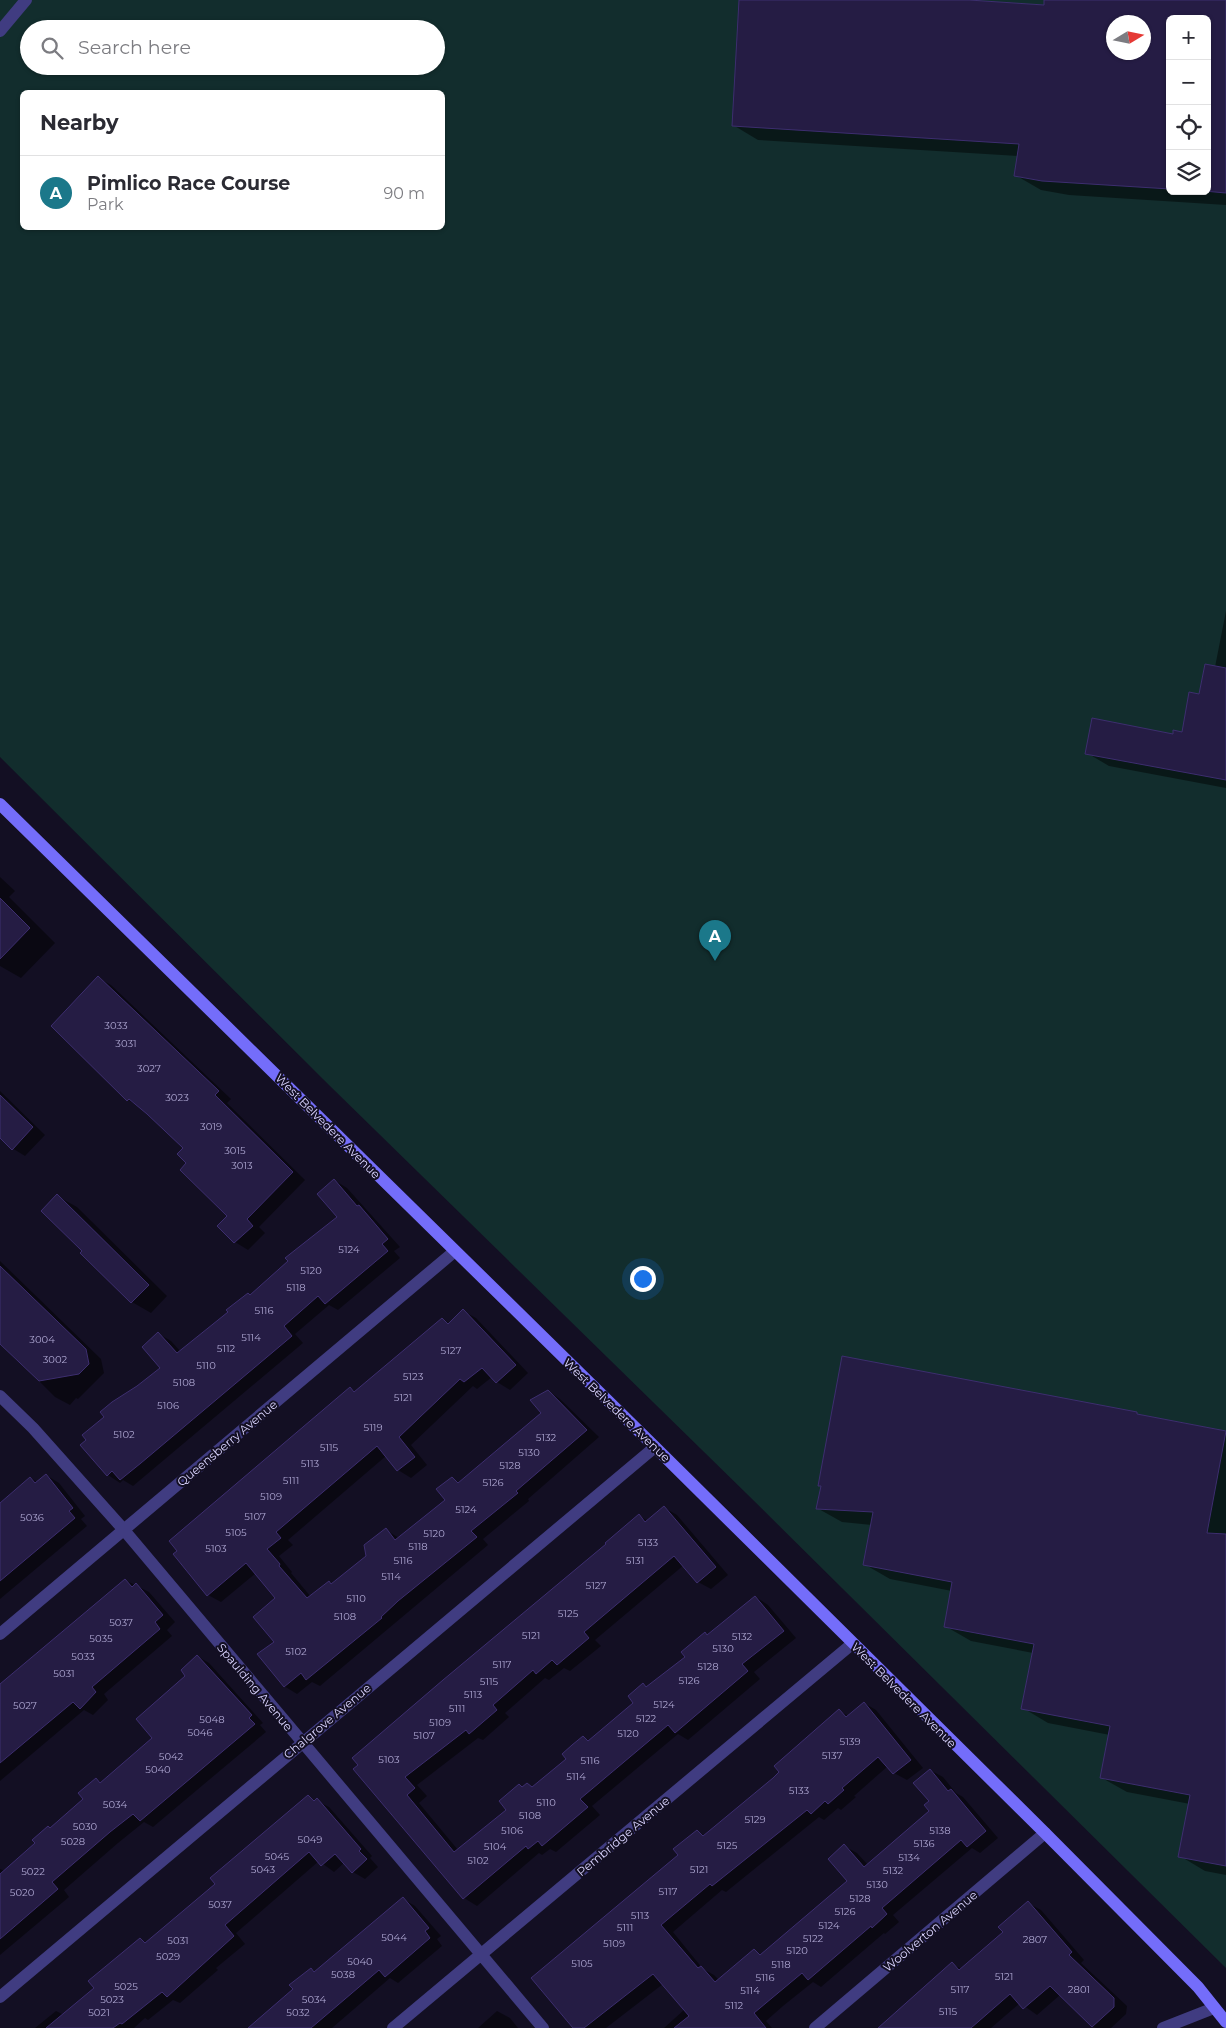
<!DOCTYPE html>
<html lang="en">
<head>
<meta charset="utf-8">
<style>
  body { margin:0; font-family:Montserrat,sans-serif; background:#f2f2f3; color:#2b2b33 }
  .controls { position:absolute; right:15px; top:15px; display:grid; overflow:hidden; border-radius:8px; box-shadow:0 1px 4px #0004 }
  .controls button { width:45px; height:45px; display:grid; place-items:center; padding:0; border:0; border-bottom:1px solid #e1e1e2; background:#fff; color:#2b2b33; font:25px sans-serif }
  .compass { position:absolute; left:1106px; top:15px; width:45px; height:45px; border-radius:50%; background:#fff; box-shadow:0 1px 4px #0004; rotate:80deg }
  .you { position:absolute; left:642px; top:1278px; width:18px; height:18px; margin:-12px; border:4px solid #fff; border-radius:50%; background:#1a73e8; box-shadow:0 0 0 8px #1a73e833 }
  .badge { display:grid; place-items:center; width:32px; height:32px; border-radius:50%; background:#1b788a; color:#fff; font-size:16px; font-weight:700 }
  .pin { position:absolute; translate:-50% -41px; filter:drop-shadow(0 1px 2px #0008) }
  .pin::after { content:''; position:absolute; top:26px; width:18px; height:15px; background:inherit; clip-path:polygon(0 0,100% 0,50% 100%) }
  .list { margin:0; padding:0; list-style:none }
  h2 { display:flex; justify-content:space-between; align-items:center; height:65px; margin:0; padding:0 20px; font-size:21px }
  h2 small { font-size:16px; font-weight:400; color:#7c7c81 }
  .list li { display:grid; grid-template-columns:32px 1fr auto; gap:15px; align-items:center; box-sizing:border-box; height:75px; padding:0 20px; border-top:1px solid #e1e1e2 }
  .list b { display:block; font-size:19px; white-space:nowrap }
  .list p { margin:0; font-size:16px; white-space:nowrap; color:#7c7c81 }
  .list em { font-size:16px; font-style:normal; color:#7c7c81 }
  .icon { flex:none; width:28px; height:28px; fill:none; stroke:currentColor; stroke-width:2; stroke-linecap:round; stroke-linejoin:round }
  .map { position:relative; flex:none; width:1226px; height:2028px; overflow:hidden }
  .search { position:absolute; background:#fff; box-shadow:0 1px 4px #0004; left:20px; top:20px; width:425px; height:55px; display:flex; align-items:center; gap:12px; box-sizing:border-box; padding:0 18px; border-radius:28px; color:#7c7c81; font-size:19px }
  .panel { position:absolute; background:#fff; box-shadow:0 1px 4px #0004; left:20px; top:90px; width:425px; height:140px; border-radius:8px }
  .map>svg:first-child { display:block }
  .green { fill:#122d2d; fill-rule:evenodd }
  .shadow { fill:#0007; fill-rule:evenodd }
  .building { fill:#251c44; stroke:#3d2e6f; fill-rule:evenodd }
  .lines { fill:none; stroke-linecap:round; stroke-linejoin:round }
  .street { stroke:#403c81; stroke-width:12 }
  .secondary { stroke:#746dfa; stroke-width:12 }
  .labels { text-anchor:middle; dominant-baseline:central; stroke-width:4; stroke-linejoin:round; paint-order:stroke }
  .number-label { font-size:10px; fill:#aca5d0 }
  .street-label { font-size:12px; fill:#d9d3fe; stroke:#130f23 }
</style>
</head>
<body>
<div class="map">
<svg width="1226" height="2028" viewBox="0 0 1226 2028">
  <rect width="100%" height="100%" fill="#130f23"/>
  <path class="green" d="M0 0H1226V1968L748 1495 330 1086 0 757ZM1170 19H1207V191H1170ZM1114 22H1144V52H1114ZM29 29H436V66H29ZM22 92H442V228H22Z"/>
  <path class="shadow" d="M741 0H949L1045 6V0H1226V205L1069 195 1041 190 1015 175 1018 156 758 140 733 125ZM1170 19H1207V191H1170ZM1114 22H1144V52H1114Z
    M1226 611V788L1109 766 1087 753 1183 733 1215 667Z
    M0 877 15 891 9 897 55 943 21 978 0 966Z
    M98 978 111 985 231 1099 227 1103 305 1180 259 1227 265 1233 248 1250 235 1242 219 1226 229 1216 188 1163 185 1148 139 1106 128 1100Z
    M0 1091 45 1135 25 1156 12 1148 0 1136Z
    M334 1180 347 1188 400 1247 394 1251 400 1258 338 1310 329 1305 295 1334 303 1343 133 1486 123 1480 120 1483 108 1475 82 1445 138 1387 162 1369 159 1334 171 1341 181 1352 250 1296 338 1217Z
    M57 1196 77 1207 167 1296 151 1313 132 1302 84 1251Z
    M0 1261 101 1359 104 1373 78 1399 76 1398 70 1405 55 1397 0 1342Z
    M463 1311 476 1318 528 1373 510 1390 497 1382 492 1377 477 1389 473 1386 411 1445 427 1465 411 1478 398 1470 386 1456 288 1540 293 1545 279 1556 292 1572 291 1573 311 1597 329 1582 332 1584 367 1557 386 1530 399 1538 447 1500 452 1478 460 1483 543 1414 548 1391 560 1399 599 1437 528 1499 529 1501 483 1539 488 1545 320 1686 312 1682 297 1694 284 1686 276 1642 277 1598 256 1573 221 1602 208 1595 351 1389 356 1392 442 1319 450 1324Z
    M843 1358 1226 1431V1875L1205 1871 1180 1856 1190 1804 1127 1792 1102 1778 1110 1735 1048 1723 1023 1708 1033 1653 971 1641 945 1626 952 1591 890 1579 864 1564 872 1525 842 1522 817 1508 822 1487 819 1485Z
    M46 1475 59 1483 85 1516 81 1519 87 1526 0 1599V1505L31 1478 37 1482Z
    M665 1508 677 1515 728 1575 711 1589 698 1582 684 1565 595 1640 601 1646 570 1671 564 1668 549 1680 545 1678 505 1713 509 1717 483 1740 478 1738 417 1785 427 1796 419 1803 458 1850 508 1810 519 1785 524 1788 528 1784 534 1788 567 1759 584 1738 590 1741 635 1703 643 1685 648 1688 687 1657 705 1633 708 1635 756 1597 768 1605 796 1638 754 1672 760 1679 688 1740 678 1734 592 1806 600 1815 556 1852 550 1849 542 1855 539 1853 477 1906 464 1898 355 1770 639 1516 648 1521Z
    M125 1580 149 1592 175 1622 167 1630 172 1636 104 1694 108 1700 93 1715 84 1710 0 1781V1685Z
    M197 1656 209 1663 263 1723 260 1725 266 1732 153 1827 144 1822 118 1843 64 1890 69 1897 0 1955V1869L5 1871 85 1799 96 1780 102 1783 154 1738Z
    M864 1703 876 1710 923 1768 907 1780 894 1773 888 1766 854 1796 856 1797 841 1810 838 1808 824 1820 819 1817 726 1892 722 1890 673 1932 703 1969 714 1975 719 1980 754 1950 762 1955 849 1881 844 1846 857 1853 868 1865 931 1811 930 1770 943 1777 956 1793 963 1797 998 1838 980 1853 972 1848 893 1915 899 1922 885 1934 884 1933 821 1987 813 1982 783 2006 766 2021 772 2028H664L685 2009 663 1984 606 2028H574L680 1855 697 1831 705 1836 773 1779 839 1711 849 1716Z
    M308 1797 329 1807 372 1856 370 1858 378 1867 365 1879 353 1872 344 1863 334 1872 319 1861 236 1933 245 1944 216 1968 218 1970 180 2003 173 2000 148 2020 145 2018 134 2028H35L56 2011 64 2015 96 1989 140 1939 147 1943 217 1884Z
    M403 1899 415 1906 441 1936 437 1939 442 1946 398 1983 390 1978 332 2028H249L295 1990 311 1969 316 1972Z
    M1028 1903 1041 1910 1084 1960 1081 1963 1127 2006 1126 2014 1111 2028H1096L1092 2026 1060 1995 1037 2015 1020 2003 991 2028H879L952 1964 962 1969 1004 1932Z
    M497 2011 510 2018 518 2028H478Z"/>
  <path class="building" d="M739 0H969L1044 5V0H1226V193L1204 191H1207V19H1170V189L1042 181 1014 176 1019 144 732 126ZM1114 22H1144V52H1114Z
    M1205 664 1226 668V780L1085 754 1092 718 1173 734V730L1182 732 1189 692 1199 694Z
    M0 898 30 928 0 959Z
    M98 976 219 1091 215 1095 293 1172 247 1219 253 1226 234 1243 217 1226 227 1216 180 1170 186 1163 177 1154 183 1148 147 1114 129 1099 127 1101 51 1026Z
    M0 1095 33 1127 12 1150 0 1138Z
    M334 1179 357 1206 359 1205 388 1239 382 1244 388 1251 325 1304 318 1296 284 1326 292 1336 141 1463 120 1480 112 1471 107 1476 80 1445 86 1440 82 1435 104 1417 100 1412 112 1402 137 1386 160 1368 142 1347 158 1332 177 1353 228 1312 226 1310 248 1293 250 1295 288 1261 285 1258 337 1217 317 1194Z
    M57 1194 149 1285 131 1303 80 1253 82 1251 41 1211Z
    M0 1266 86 1349 89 1364 79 1374 39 1381 0 1344Z
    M463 1309 516 1365 496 1383 482 1368 464 1382 460 1379 399 1437 415 1457 397 1471 377 1446 276 1532 281 1538 267 1549 280 1564 279 1566 307 1598 329 1581 331 1584 366 1556 364 1545 386 1528 395 1540 445 1500 436 1489 452 1477 458 1483 541 1413 530 1400 548 1390 587 1430 516 1491 518 1493 471 1531 477 1537 398 1601 381 1617 382 1618 306 1680 301 1673 284 1687 257 1654 274 1642 253 1617 275 1598 246 1563 207 1596 173 1554 177 1551 169 1541 350 1387 354 1392 442 1318 448 1324Z
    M842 1356 1137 1412V1414L1226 1431 1207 1533 1226 1534V1866L1178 1857 1190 1795 1100 1778 1110 1726 1021 1709 1034 1644 944 1627 952 1582 863 1565 873 1512 816 1509 821 1486H818Z
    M46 1474 73 1508 69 1511 75 1518 0 1581V1503L30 1477 35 1483Z
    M664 1506 716 1567 697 1583 674 1556 584 1632 589 1638 557 1665 552 1660 536 1674 533 1670 493 1705 497 1710 469 1734 466 1730 405 1777 415 1788 407 1795 454 1852 506 1810 499 1801 519 1784 522 1787 527 1783 532 1787 566 1759 562 1754 572 1745 583 1736 588 1741 633 1703 628 1696 643 1683 646 1687 685 1657 681 1652 705 1632 707 1635 755 1596 784 1631 742 1664 748 1671 675 1733 668 1725 580 1799 588 1807 542 1846 538 1841 528 1849 526 1846 463 1899 353 1769 358 1765 352 1758 443 1680 606 1544 605 1543 639 1514 645 1522Z
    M125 1579 132 1587 136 1583 163 1615 155 1622 160 1629 92 1687 96 1692 80 1709 73 1702 0 1763V1684Z
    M197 1655 252 1715 249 1718 255 1724 140 1821 133 1814 110 1832 52 1882 58 1889 0 1939V1874L35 1843 32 1840 48 1826 50 1828 83 1799 78 1793 96 1778 100 1783 152 1738 136 1719 185 1676 181 1670Z
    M864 1702 911 1760 893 1774 878 1757 842 1788 844 1790 828 1804 825 1801 811 1814 807 1810 712 1886 710 1884 661 1925 698 1968 701 1966 715 1982 754 1949 760 1955 847 1881 828 1859 844 1844 864 1867 929 1811 924 1805 929 1801 913 1783 930 1769 948 1791 951 1789 986 1831 967 1847 961 1840 882 1908 887 1914 872 1928 871 1926 808 1980 802 1973 754 2013 766 2028H674L689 2016 653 1974 584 2028H573L531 1978 678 1855 673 1849 697 1830 703 1836 773 1778 779 1772 774 1766 839 1709 846 1717Z
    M308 1795 314 1801 317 1798 361 1849 359 1851 367 1859 352 1873 335 1854 321 1866 309 1852 225 1925 234 1936 167 1997 162 1992 122 2024 120 2023 113 2028H46L94 1988 88 1981 140 1938 145 1943 215 1884 210 1878Z
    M403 1897 429 1928 425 1931 430 1938 385 1977 379 1970 311 2028H248L293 1989 289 1985 311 1968 314 1972Z
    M1028 1901 1072 1952 1069 1955 1114 1998V2007L1092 2027 1050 1986 1023 2009 1010 1994 971 2028H878L952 1962 959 1970 1003 1932 998 1927Z"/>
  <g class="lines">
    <path class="street" d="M0 31 26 0
      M0 1396 33 1428 124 1530 543 2028
      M0 1634 455 1251
      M0 1997 655 1447
      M393 2028 852 1644
      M815 2028 1045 1833
      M1163 2028 1214 2008"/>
    <path class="secondary" d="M0 804 655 1447 1045 1833 1198 1987 1226 2022"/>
  </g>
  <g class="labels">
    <g class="number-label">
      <text x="116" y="1025">3033</text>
      <text x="126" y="1043">3031</text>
      <text x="149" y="1068">3027</text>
      <text x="177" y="1097">3023</text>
      <text x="211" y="1126">3019</text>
      <text x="235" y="1150">3015</text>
      <text x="242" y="1165">3013</text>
      <text x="349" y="1249">5124</text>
      <text x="311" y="1270">5120</text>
      <text x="296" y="1287">5118</text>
      <text x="264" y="1310">5116</text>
      <text x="251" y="1337">5114</text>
      <text x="42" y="1339">3004</text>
      <text x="226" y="1348">5112</text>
      <text x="451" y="1350">5127</text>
      <text x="55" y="1359">3002</text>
      <text x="206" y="1365">5110</text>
      <text x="413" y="1376">5123</text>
      <text x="184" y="1382">5108</text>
      <text x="403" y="1397">5121</text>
      <text x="168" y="1405">5106</text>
      <text x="373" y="1427">5119</text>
      <text x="124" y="1434">5102</text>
      <text x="546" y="1437">5132</text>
      <text x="329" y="1447">5115</text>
      <text x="529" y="1452">5130</text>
      <text x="310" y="1463">5113</text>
      <text x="510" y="1465">5128</text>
      <text x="291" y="1480">5111</text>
      <text x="493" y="1482">5126</text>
      <text x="271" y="1496">5109</text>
      <text x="466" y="1509">5124</text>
      <text x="255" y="1516">5107</text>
      <text x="32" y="1517">5036</text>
      <text x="236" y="1532">5105</text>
      <text x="434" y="1533">5120</text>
      <text x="648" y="1542">5133</text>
      <text x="418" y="1546">5118</text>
      <text x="216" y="1548">5103</text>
      <text x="403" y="1560">5116</text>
      <text x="635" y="1560">5131</text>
      <text x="391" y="1576">5114</text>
      <text x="596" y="1585">5127</text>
      <text x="356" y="1598">5110</text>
      <text x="568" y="1613">5125</text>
      <text x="345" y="1616">5108</text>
      <text x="121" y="1622">5037</text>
      <text x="531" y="1635">5121</text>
      <text x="742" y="1636">5132</text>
      <text x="101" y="1638">5035</text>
      <text x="723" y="1648">5130</text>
      <text x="296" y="1651">5102</text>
      <text x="83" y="1656">5033</text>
      <text x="502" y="1664">5117</text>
      <text x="708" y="1666">5128</text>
      <text x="64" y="1673">5031</text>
      <text x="689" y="1680">5126</text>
      <text x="489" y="1681">5115</text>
      <text x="473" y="1694">5113</text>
      <text x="664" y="1704">5124</text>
      <text x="25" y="1705">5027</text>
      <text x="457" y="1708">5111</text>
      <text x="646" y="1718">5122</text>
      <text x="212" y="1719">5048</text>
      <text x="440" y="1722">5109</text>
      <text x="200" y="1732">5046</text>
      <text x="628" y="1733">5120</text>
      <text x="424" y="1735">5107</text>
      <text x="850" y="1741">5139</text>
      <text x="832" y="1755">5137</text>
      <text x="171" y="1756">5042</text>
      <text x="389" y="1759">5103</text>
      <text x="590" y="1760">5116</text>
      <text x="158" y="1769">5040</text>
      <text x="576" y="1776">5114</text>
      <text x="799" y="1790">5133</text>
      <text x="546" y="1802">5110</text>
      <text x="115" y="1804">5034</text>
      <text x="530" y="1815">5108</text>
      <text x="755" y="1819">5129</text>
      <text x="85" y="1826">5030</text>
      <text x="512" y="1830">5106</text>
      <text x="940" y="1830">5138</text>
      <text x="310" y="1839">5049</text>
      <text x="73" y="1841">5028</text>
      <text x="924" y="1843">5136</text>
      <text x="727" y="1845">5125</text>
      <text x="495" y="1846">5104</text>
      <text x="277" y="1856">5045</text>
      <text x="909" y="1857">5134</text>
      <text x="478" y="1860">5102</text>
      <text x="263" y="1869">5043</text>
      <text x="699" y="1869">5121</text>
      <text x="893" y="1870">5132</text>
      <text x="33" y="1871">5022</text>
      <text x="877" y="1884">5130</text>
      <text x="668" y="1891">5117</text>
      <text x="22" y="1892">5020</text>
      <text x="860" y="1898">5128</text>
      <text x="220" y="1904">5037</text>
      <text x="845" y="1911">5126</text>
      <text x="640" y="1915">5113</text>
      <text x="829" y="1925">5124</text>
      <text x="625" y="1927">5111</text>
      <text x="394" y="1937">5044</text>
      <text x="813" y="1938">5122</text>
      <text x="1035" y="1939">2807</text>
      <text x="178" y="1940">5031</text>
      <text x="614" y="1943">5109</text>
      <text x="797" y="1950">5120</text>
      <text x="168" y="1956">5029</text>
      <text x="360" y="1961">5040</text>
      <text x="582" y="1963">5105</text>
      <text x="781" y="1964">5118</text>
      <text x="343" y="1974">5038</text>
      <text x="1004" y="1976">5121</text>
      <text x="765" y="1977">5116</text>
      <text x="126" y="1986">5025</text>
      <text x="960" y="1989">5117</text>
      <text x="1079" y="1989">2801</text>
      <text x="750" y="1990">5114</text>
      <text x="112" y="1999">5023</text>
      <text x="314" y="1999">5034</text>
      <text x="734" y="2005">5112</text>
      <text x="948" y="2011">5115</text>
      <text x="99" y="2012">5021</text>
      <text x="298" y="2012">5032</text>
    </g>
    <g class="street-label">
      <text transform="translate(328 1126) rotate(45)">West Belvedere Avenue</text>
      <text transform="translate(617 1410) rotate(44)">West Belvedere Avenue</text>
      <text transform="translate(227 1443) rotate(-40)">Queensberry Avenue</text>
      <text transform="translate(255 1687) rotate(50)">Spaulding Avenue</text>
      <text transform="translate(904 1695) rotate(45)">West Belvedere Avenue</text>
      <text transform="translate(327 1721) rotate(-40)">Chalgrove Avenue</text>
      <text transform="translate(623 1836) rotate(-40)">Pembridge Avenue</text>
      <text transform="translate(930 1931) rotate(-40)">Woolverton Avenue</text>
    </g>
  </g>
</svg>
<div class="controls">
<button>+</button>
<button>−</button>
<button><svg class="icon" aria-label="locate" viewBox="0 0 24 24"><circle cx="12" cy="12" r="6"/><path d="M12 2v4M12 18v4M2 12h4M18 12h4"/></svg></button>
<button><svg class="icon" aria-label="layers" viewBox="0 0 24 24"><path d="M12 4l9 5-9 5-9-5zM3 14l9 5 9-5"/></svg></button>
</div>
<svg class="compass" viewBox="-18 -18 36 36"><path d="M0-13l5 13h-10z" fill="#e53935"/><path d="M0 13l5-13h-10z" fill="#7c7c81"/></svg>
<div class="you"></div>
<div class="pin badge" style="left:715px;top:961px">A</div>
<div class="search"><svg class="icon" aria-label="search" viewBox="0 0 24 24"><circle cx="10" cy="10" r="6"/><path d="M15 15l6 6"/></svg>Search here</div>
<section class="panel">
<h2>Nearby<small></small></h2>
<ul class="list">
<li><span class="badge">A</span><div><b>Pimlico Race Course</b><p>Park</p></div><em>90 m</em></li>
</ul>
</section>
</div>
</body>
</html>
